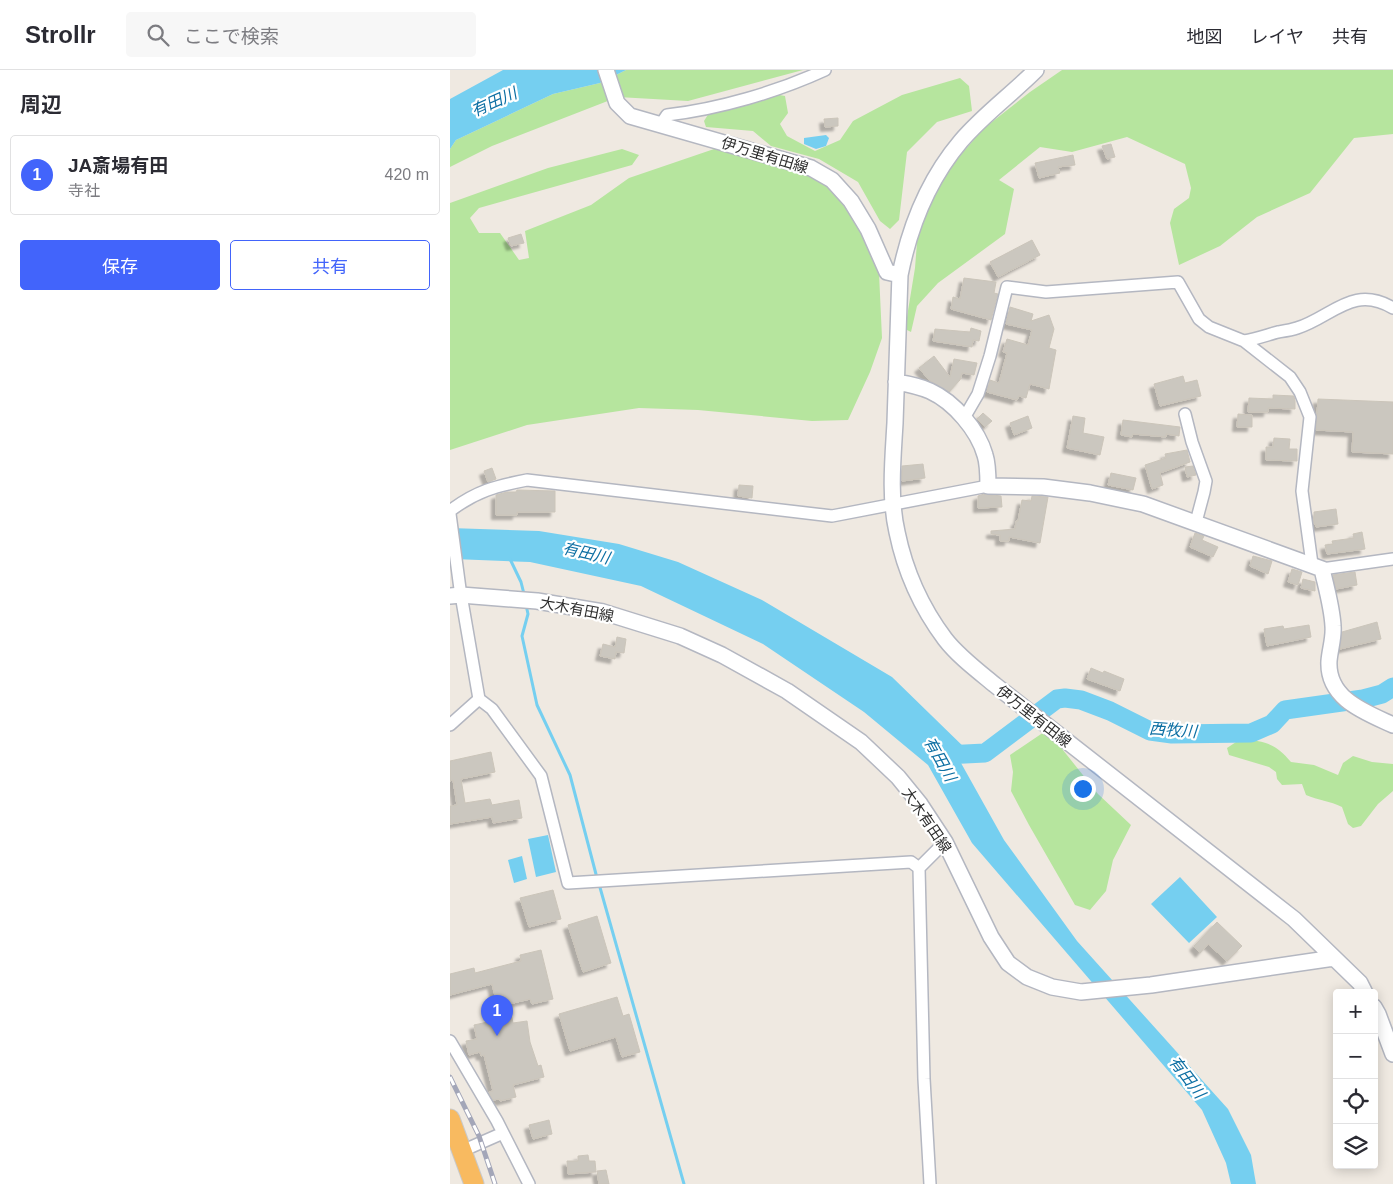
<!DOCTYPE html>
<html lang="ja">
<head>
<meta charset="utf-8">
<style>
  body { margin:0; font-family:Arial,"Noto Sans JP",sans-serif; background:#f7f7f7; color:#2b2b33 }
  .controls { position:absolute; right:15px; bottom:15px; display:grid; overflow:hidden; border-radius:5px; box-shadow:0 2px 12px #0003 }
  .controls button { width:45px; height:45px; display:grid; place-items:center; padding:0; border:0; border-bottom:1px solid #e1e1e2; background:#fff; color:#2b2b33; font:25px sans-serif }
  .you { position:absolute; left:632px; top:718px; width:18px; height:18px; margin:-12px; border:4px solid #fff; border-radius:50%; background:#1a73e8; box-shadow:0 0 0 8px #1a73e833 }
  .badge { display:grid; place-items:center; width:32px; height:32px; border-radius:50%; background:#4264fb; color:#fff; font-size:16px; font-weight:700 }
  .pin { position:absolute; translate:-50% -41px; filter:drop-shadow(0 1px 2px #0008) }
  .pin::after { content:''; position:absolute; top:26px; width:18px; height:15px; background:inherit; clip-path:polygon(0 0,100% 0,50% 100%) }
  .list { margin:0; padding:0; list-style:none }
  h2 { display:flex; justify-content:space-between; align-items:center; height:65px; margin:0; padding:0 20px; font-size:21px }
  h2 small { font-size:16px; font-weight:400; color:#7c7c81 }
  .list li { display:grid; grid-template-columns:32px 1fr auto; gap:15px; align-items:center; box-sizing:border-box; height:80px; margin:0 10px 10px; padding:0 10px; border:1px solid #e1e1e2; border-radius:5px }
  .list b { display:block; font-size:19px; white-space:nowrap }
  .list p { margin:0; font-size:16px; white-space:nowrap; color:#7c7c81 }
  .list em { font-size:16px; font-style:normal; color:#7c7c81 }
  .actions { display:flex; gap:10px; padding:15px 20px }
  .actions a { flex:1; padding:11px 0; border:1px solid #4264fb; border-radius:5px; text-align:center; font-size:18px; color:#4264fb }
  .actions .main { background:#4264fb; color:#fff }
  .icon { flex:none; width:28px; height:28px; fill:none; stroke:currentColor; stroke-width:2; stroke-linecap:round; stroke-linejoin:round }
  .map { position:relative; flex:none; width:943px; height:1114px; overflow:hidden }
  header { display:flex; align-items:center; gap:30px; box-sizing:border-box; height:70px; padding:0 25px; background:#fff; border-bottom:1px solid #e1e1e2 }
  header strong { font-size:24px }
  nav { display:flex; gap:28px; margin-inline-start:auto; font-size:18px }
  .search { width:350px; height:45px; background:#f7f7f7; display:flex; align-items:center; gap:12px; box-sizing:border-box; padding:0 18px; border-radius:5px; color:#7c7c81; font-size:19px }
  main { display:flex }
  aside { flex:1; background:#fff }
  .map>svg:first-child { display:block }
  .green { fill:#b6e59e }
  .water { fill:#75cff0 }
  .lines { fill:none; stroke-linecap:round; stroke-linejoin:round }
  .stream { stroke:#75cff0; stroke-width:3 }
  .river { stroke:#75cff0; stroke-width:19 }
  .building { fill:#cbc7bf; stroke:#cbc5ba; filter:url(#shadow) }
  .minor-casing { stroke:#b4b7c1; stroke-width:14 }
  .secondary-casing { stroke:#b4b7c1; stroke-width:18 }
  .trunk-casing { stroke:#c9c9c9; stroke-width:21 }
  .minor { stroke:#fff; stroke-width:11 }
  .secondary { stroke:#fff; stroke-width:15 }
  .trunk { stroke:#f8ba60; stroke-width:19 }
  .rail-casing { stroke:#a3a6b8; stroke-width:5 }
  .rail { stroke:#fff; stroke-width:3; stroke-dasharray:9; stroke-linecap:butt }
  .labels { text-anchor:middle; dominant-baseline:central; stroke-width:4.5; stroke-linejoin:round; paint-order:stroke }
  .street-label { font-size:15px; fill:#2e2e2e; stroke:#fff }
  .water-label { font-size:16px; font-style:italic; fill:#0d6fa3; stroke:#fff }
</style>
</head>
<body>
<header>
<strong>Strollr</strong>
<div class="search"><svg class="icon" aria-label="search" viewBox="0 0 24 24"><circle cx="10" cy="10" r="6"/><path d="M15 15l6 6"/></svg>ここで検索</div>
<nav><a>地図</a><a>レイヤ</a><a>共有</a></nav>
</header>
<main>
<aside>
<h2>周辺<small></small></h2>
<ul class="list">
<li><span class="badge">1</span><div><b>JA斎場有田</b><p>寺社</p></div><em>420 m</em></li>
</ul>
<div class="actions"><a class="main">保存</a><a>共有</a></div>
</aside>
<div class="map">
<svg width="943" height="1114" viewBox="0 0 943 1114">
  <defs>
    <filter id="shadow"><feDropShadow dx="-4.5" dy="4.5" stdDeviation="1" flood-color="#0004"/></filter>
  </defs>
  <rect width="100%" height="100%" fill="#efe9e1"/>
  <path class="green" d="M176 0H353L238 31 168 27 42 76 0 97V79L6 70 103 24 150 13Z
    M612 0H943V64L904 68 860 123 807 147 770 176 729 195 720 153 724 139 739 128 741 118 735 94 677 67 622 82 590 77 549 110 564 119 555 164 488 213 467 236 461 262 455 259 465 198 468 160 495 103 533 59 580 22Z
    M510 8 519 16 522 41 487 52 457 82 449 150 440 159 430 151 408 112 369 89 321 76 303 61 256 57 254 51 259 43 324 24 335 26 338 43 330 54 337 66 365 81 390 70 403 51 452 25Z
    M267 78 352 99 379 116 411 156 429 203 432 268 420 302 398 350 362 351 248 340 189 338 77 355 0 380V133L98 98 172 79 189 85 182 95 29 138 20 148 29 163H50L69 190 79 188 75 161 141 135 179 108Z
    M597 660 648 724 681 755 663 790 656 821 640 840 625 835 579 755 561 721 563 702 560 685Z
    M789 670C813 670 825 673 841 692L864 695 888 705 893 693 903 686 922 692 943 694V721L928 734 911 756 903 758 898 754 892 737C880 731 868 730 856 725L852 714 832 715 827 709 826 702 819 697 779 685 777 678Z"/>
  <path class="water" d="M53 0H176L150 13 103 24 6 70 0 79V29Z
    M376 65 379 68 376 76 366 79 354 74V68Z
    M0 458 89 461 169 474 228 492 312 530 442 607 520 683 511 693 554 770 627 871 778 1039 801 1085 806 1114H781L776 1093 752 1040 522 773 478 695 414 642 313 574 191 516 80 492 4 489 0 490Z
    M98 765 106 802 86 807 78 769Z
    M72 786 77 809 64 813 58 790Z
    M730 807 767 847 739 873 701 834Z"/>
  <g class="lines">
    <path class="stream" d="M60 489 71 512 74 524
      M76 535 78 544 72 566 87 635 120 705 147 808
      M149 814 234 1114"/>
    <path class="river" d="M495 685 535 683 607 629 615 628 631 630 660 641 700 661 722 664 801 663 822 654 835 640 913 629 932 624 943 617"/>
  </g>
  <path class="building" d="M388 48V56L375 57 374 49Z
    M661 74 665 87 657 89 652 76Z
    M623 85 625 95 608 97 610 103 589 108 585 93Z
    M71 164 74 173 61 176 58 168Z
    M582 170 590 185 548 207 540 192Z
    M514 208 546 212 544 223 548 224 541 250 501 239 503 227 510 229Z
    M560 237 583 244 581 251 599 245 604 259 599 278 606 280 599 319 580 314 576 328 569 326 567 330 537 322 540 310 549 313 557 283 553 282 557 269 578 275 582 260 556 254Z
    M521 258 531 261 529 271 523 270 522 277 483 271 485 259 520 262Z
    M484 286 500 307 504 289 527 293 524 305 512 303 510 310 499 322 479 310 469 298Z
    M733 306 735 313 747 310 751 326 710 336 704 314Z
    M823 325 844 326 845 331V339L818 338V342H798L799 328 823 329Z
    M868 329 943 332V384L902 382 903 362 866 360Z
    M533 343 542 351 535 357 527 349Z
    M788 344 802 345V357H787Z
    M578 346 582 358 564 365 560 353Z
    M623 346 635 348 633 363 654 367 650 385 617 378Z
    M673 350 730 357 729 366 716 364V367L683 364 682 367 671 365Z
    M824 368 840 369 839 379H847V391L816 390V377H823Z
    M737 380 740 392 710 403 713 415 702 419 695 395 716 388 715 384Z
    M473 394 475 408 452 411V396Z
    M743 396 746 405 737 407 735 397Z
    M42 398 46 409 38 412 34 401Z
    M661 403 686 408 683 420 658 415Z
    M289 415 303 416 302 428 288 426Z
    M67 420 105 421V442H67V445H46V425L57 422H66Z
    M534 424 551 426 552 437 528 438V426Z
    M582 426 598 427 590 473 559 467V471H550V465L541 464V461L565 459 566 451H568L572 430 581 431Z
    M886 439 888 454 866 457V454H864V442Z
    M912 462 915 479 877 484 875 475 883 474 882 471 904 468 903 464Z
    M745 463 754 466 752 470 768 477 763 487 740 477Z
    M803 486 822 491 818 504 800 496Z
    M842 499 852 502 848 515 838 512Z
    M905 502 907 515 886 519 883 505Z
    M853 509 865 512V521L851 518Z
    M927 552 931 569 890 579 892 562Z
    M859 555 861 567 817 576 814 559 833 556 834 559Z
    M167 567 176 569 174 583 166 582 165 589 150 586 153 574 165 577Z
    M641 598 653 603 654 601 674 609 670 621 637 609Z
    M41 682 45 702 11 709 15 733 40 729 42 735 69 730 72 748 43 753 42 747 0 754V736L7 735 3 710 0 711V691Z
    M103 820 111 849 79 857 70 828Z
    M147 846 161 893 133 902 118 855Z
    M767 852 792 876 777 891 758 874 750 883 744 876Z
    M91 880 103 929 82 934 80 929 59 934 63 953 77 951 80 972 88 996 91 995 94 1007 63 1015 66 1027 50 1031V1029L43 1030 39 1022 43 1021 34 985 31 986 30 982 19 985 16 971 27 969 24 955 51 949 42 914 0 925V904L24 898 25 903 71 891 70 885Z
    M167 927 173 946 179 944 190 982 172 987 166 967 120 981 109 944Z
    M99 1050 102 1064 83 1069 79 1055Z
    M138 1085 139 1091H145L146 1102 118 1104 117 1091H128V1086Z
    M156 1100 159 1114H149L147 1101Z"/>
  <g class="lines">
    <g class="minor-casing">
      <path id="minor" d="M211 54 217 45C269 39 327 22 375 0
        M735 344 742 372 756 411 754 422 746 452
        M514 348 528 324 540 286 557 217 596 222 728 212 749 249 759 257 794 271
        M0 441C26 421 46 416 77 410L382 446 538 416
        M0 444 10 519 29 629 42 639 91 706 118 813 461 792 469 798
        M862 494 852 421 860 347 850 322 840 307 794 271C806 269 817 265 828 262 834 261 841 260 847 258 882 247 903 214 943 238
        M872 499 943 489
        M0 655 29 629
        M0 971 47 1051 79 1114
        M12 1081 53 1063
        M480 1114 474 1009 469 798 495 772"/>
    </g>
    <g class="secondary-casing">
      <path id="secondary" d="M156 0 167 33 180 46 361 98 382 110 401 131 418 159 437 202 450 205
        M586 0C562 24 533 45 511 71 478 110 460 155 450 205 448 254 447 303 445 353 443 388 439 427 447 462 455 501 471 537 495 569 508 586 528 601 545 615L844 849 910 913 915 923
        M446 312C458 314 469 316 480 321 504 332 528 360 535 385 538 394 538 406 538 416L593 417 640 423 693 434 872 499C876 517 882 537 883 556 884 568 880 579 879 591 877 629 915 642 943 655
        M0 526 11 525 87 531 153 542 230 566 272 585 337 621 411 672 448 707 470 734 495 772 541 867 558 893 577 907 602 917 631 922 701 915 884 888
        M924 937 928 944 943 984"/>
    </g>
    <g class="trunk-casing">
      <path id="trunk" d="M0 1049 24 1114"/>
    </g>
    <use href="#minor" class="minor"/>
    <use href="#secondary" class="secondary"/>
    <use href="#trunk" class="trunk"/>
    <g class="rail-casing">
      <path id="rail" d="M0 1007 29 1066 45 1114"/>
    </g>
    <use href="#rail" class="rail"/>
  </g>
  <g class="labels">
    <g class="street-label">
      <text transform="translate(315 85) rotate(17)">伊万里有田線</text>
      <text transform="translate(127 539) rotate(11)">大木有田線</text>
      <text transform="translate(584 646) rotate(38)">伊万里有田線</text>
      <text transform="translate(477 750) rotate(56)">大木有田線</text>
    </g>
    <g class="water-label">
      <text transform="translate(44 32) rotate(-24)">有田川</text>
      <text transform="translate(136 483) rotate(13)">有田川</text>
      <text transform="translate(723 660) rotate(4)">西牧川</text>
      <text transform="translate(490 689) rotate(61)">有田川</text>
      <text transform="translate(737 1007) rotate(53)">有田川</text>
    </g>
  </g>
</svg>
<div class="controls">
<button>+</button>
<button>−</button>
<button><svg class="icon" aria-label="locate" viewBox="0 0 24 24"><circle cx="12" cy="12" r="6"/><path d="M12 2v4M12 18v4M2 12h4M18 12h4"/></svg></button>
<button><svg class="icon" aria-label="layers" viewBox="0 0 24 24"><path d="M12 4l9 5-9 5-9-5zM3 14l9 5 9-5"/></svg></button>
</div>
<div class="you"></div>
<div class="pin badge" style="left:47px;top:966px">1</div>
</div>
</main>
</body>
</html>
